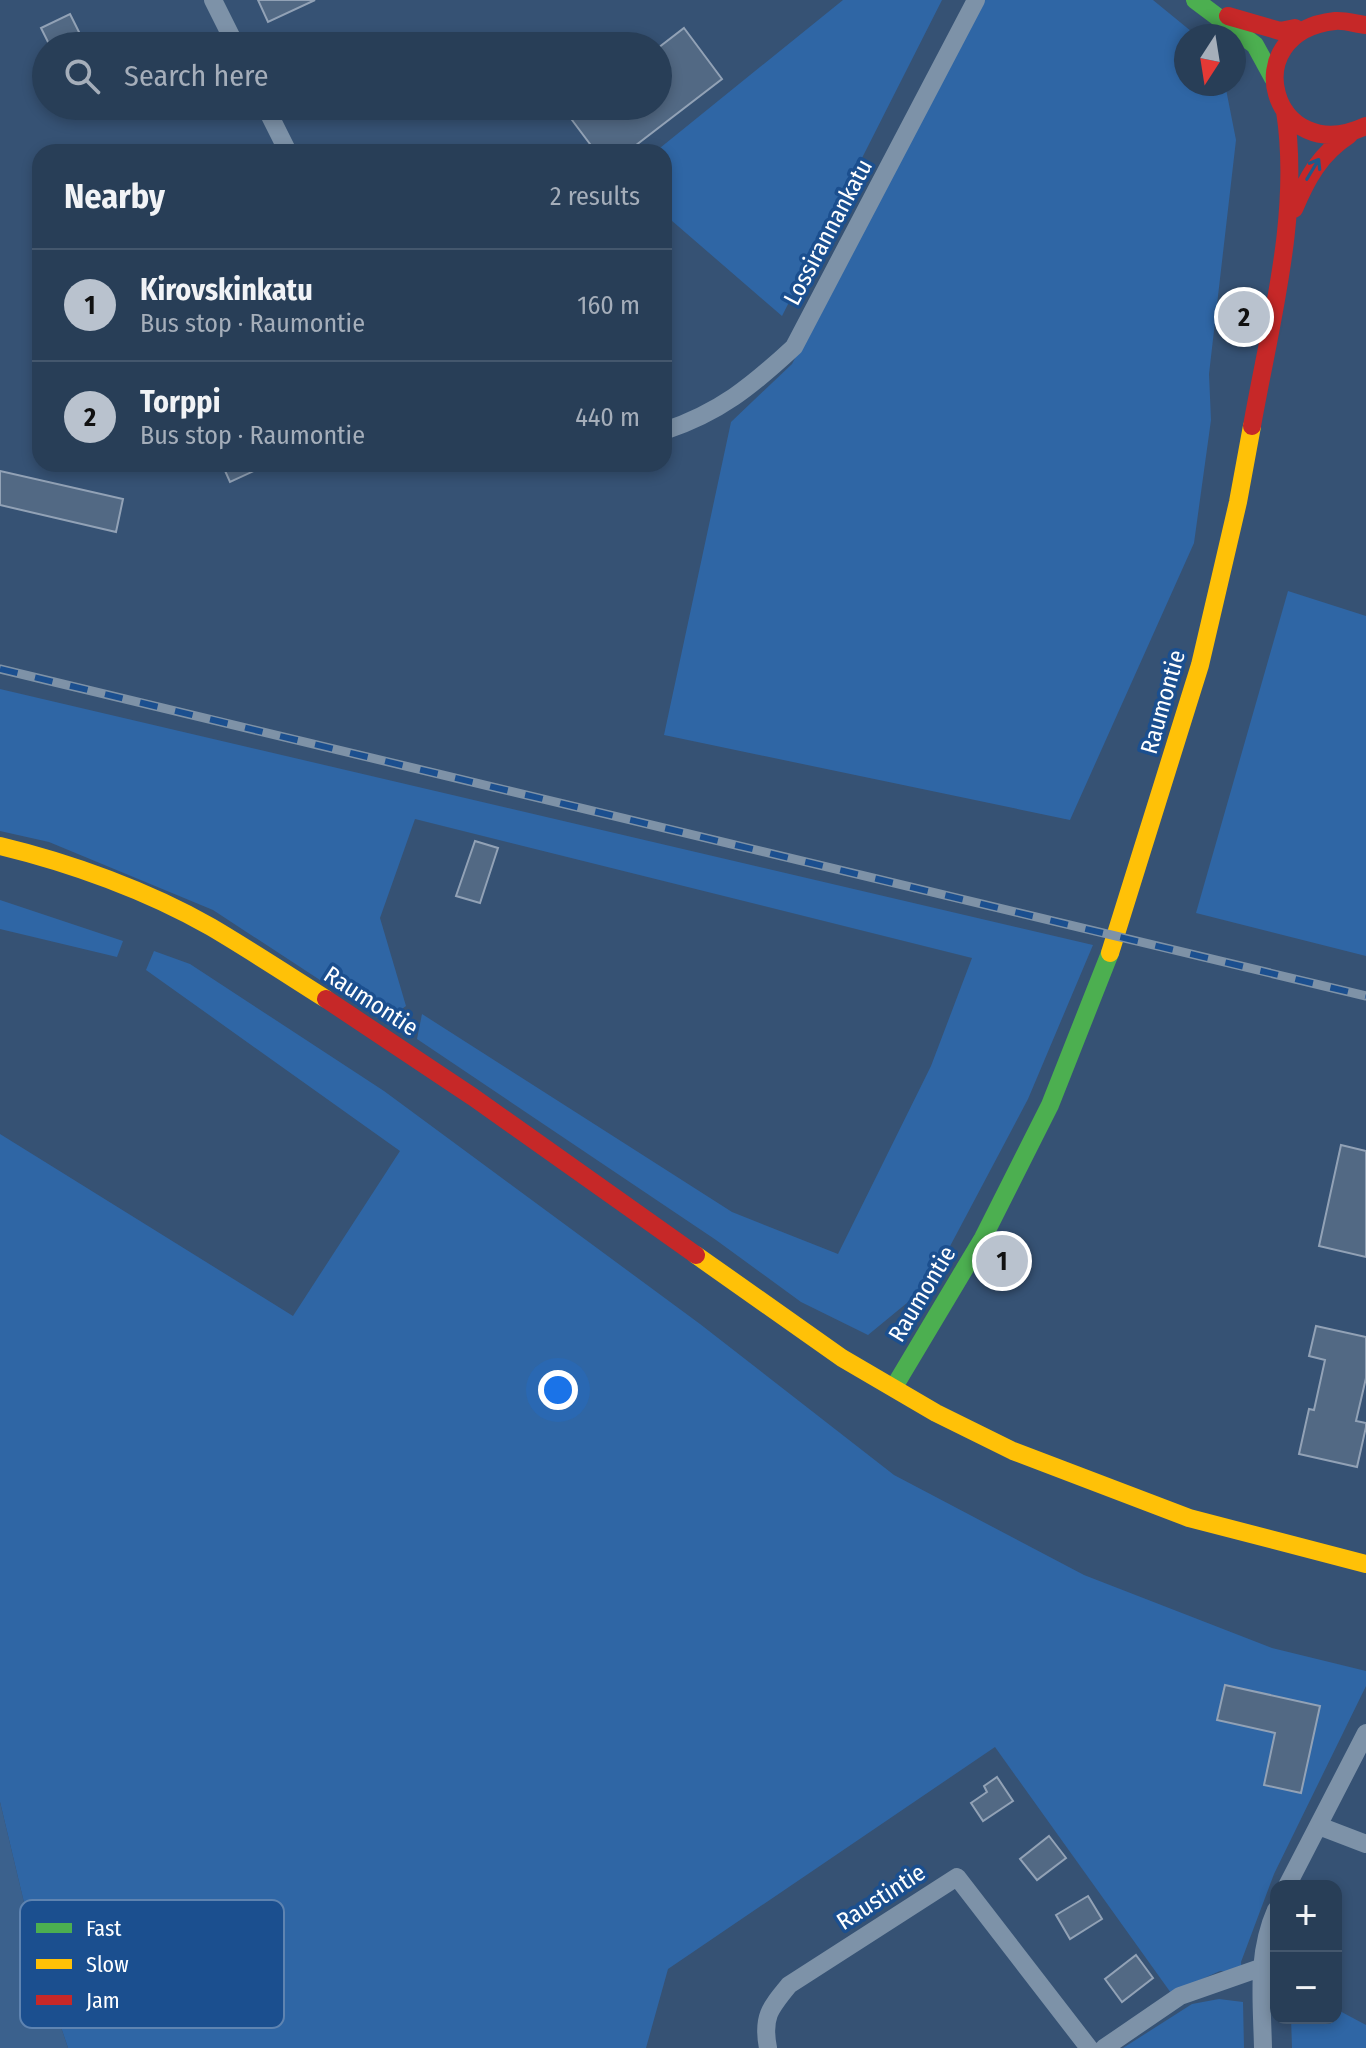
<!DOCTYPE html>
<html lang="en">
<head>
<meta charset="utf-8">
<style>
  body { margin:0; font-family:"Fira Sans Condensed",sans-serif; background:#30455d; color:#f1f3f6 }
  .controls { position:absolute; right:24px; bottom:24px; display:grid; overflow:hidden; border-radius:16px; box-shadow:0 4px 12px #0003 }
  .controls button { width:72px; height:72px; display:grid; place-items:center; padding:0; border:0; border-bottom:2px solid #44576d; background:#283e57; color:#f1f3f6; font:40px sans-serif }
  .compass { position:absolute; left:1174px; top:24px; width:72px; height:72px; border-radius:50%; background:#283e57; box-shadow:0 4px 12px #0003; rotate:192deg }
  .you { position:absolute; left:558px; top:1390px; width:28px; height:28px; margin:-20px; border:6px solid #fff; border-radius:50%; background:#1a73e8; box-shadow:0 0 0 12px #1a73e833 }
  .badge { display:grid; place-items:center; width:52px; height:52px; border-radius:50%; background:#b9c2ce; color:#111; font-size:26px; font-weight:700 }
  .pin { position:absolute; translate:-50% -50%; border:4px solid #fff; box-shadow:0 2px 8px #0006 }
  .list { margin:0; padding:0; list-style:none }
  h2 { display:flex; justify-content:space-between; align-items:center; height:104px; margin:0; padding:0 32px; font-size:34px }
  h2 small { font-size:26px; font-weight:400; color:#a5aeba }
  .list li { display:grid; grid-template-columns:52px 1fr auto; gap:24px; align-items:center; box-sizing:border-box; height:112px; padding:0 32px; border-top:2px solid #44576d }
  .list b { display:block; font-size:30px; white-space:nowrap }
  .list p { margin:0; font-size:26px; white-space:nowrap; color:#a5aeba }
  .list em { font-size:26px; font-style:normal; color:#a5aeba }
  .icon { flex:none; width:44px; height:44px; fill:none; stroke:currentColor; stroke-width:2; stroke-linecap:round; stroke-linejoin:round }
  .map { position:relative; flex:none; width:1366px; height:2048px; overflow:hidden }
  .search { position:absolute; background:#283e57; box-shadow:0 4px 12px #0003; left:32px; top:32px; width:640px; height:88px; display:flex; align-items:center; gap:20px; box-sizing:border-box; padding:0 28px; border-radius:44px; color:#a5aeba; font-size:30px }
  .panel { position:absolute; background:#283e57; box-shadow:0 4px 12px #0003; left:32px; top:144px; width:640px; height:328px; border-radius:24px }
  .map>svg:first-child { display:block }
  .green { fill:#2f66a5 }
  .water { fill:#3b618d }
  .building { fill:#526984; stroke:#92a2b6; stroke-width:2 }
  .lines { fill:none; stroke-linecap:round; stroke-linejoin:round }
  .street { stroke:#7d92a8; stroke-width:18 }
  .fast { stroke:#4caf50; stroke-width:18 }
  .slow { stroke:#ffc107; stroke-width:18 }
  .jam { stroke:#c62828; stroke-width:18 }
  .rail-casing { stroke:#7e92a7; stroke-width:9 }
  .rail { stroke:#1b4f8f; stroke-width:6; stroke-dasharray:18; stroke-linecap:butt }
  .oneway { stroke:#205989 }
  .labels { text-anchor:middle; dominant-baseline:central; stroke-width:7; stroke-linejoin:round; paint-order:stroke }
  .street-label { font-size:24px; fill:#fff; stroke:#1b4f8f }
  .key { fill:#1b4f8f; stroke:#5f84b1; stroke-width:2 }
  .key-label { font-size:22px; fill:#fff }
</style>
</head>
<body>
<div class="map">
<svg width="1366" height="2048" viewBox="0 0 1366 2048">
  <rect width="100%" height="100%" fill="#365274"/>
  <path class="green" d="M843 0H942L782 316 664 214V152H655Z
    M981 0H1153L1197 36H1186V84H1225L1236 140 1209 374 1211 420 1194 543 1070 820 664 735 731 422 792 364Z
    M1288 591 1366 616V956L1196 913Z
    M0 689 1093 945 1028 1099 930 1284 868 1335 801 1302 716 1240 417 1039 422 1014 732 1212 838 1254 931 1066 972 958 415 819 380 918 406 1006 384 1022 213 910 49 842 0 831Z
    M0 900 123 941 117 957 0 929Z
    M154 951 190 964 384 1091 700 1324 894 1475 1084 1575 1272 1648 1366 1671V1686L1274 1874 1241 1962 1242 1972 1220 1971 1171 1993 995 1747 668 1969 646 2048H68L36 1953 0 1802V1134L293 1316 400 1151 146 970Z
    M1219 1999 1243 2002 1244 2048H1123L1192 2004Z
    M1336 2009 1366 2025V2048H1292L1291 2018H1336Z"/>
  <path class="water" d="M0 1802 36 1953 68 2048H0Z"/>
  <path class="building" d="M258 0H315L268 22Z
    M70 14 86 46H50L41 28Z
    M684 28 722 79 627 152H596L569 116 582 106H658V48Z
    M222 464H269L230 482Z
    M0 471 123 499 116 532 0 505Z
    M475 841 498 848 480 903 456 896Z
    M1341 1145 1366 1151V1257L1319 1246Z
    M1316 1326 1366 1337V1378L1356 1421 1366 1423V1427L1357 1467 1299 1454 1309 1409 1314 1410 1325 1360 1309 1356Z
    M1225 1685 1320 1706 1301 1793 1264 1785 1275 1733 1217 1720Z
    M997 1777 1013 1801 983 1821 971 1803 987 1792 984 1786Z
    M1049 1836 1066 1858 1037 1880 1020 1859Z
    M1088 1896 1102 1919 1070 1939 1056 1915Z
    M1136 1955 1153 1978 1122 2002 1105 1979Z"/>
  <g class="lines">
    <path class="street" d="M213 0 236 46
      M265 106 288 152
      M664 431C719 413 752 386 794 347L976 0
      M1319 1826 1366 1844
      M1287 1886 1366 1733
      M768 2048C762 2017 770 2008 789 1985L957 1877 1089 2048
      M1104 2048 1180 1996 1260 1968
      M1263 2048C1262 2000 1256 1955 1276 1910"/>
    <path class="fast" d="M1195 0 1255 45 1273 78
      M894 1387 983 1238 1050 1105 1110 953"/>
    <path class="slow" d="M0 846C71 863 148 891 211 927 250 950 288 975 326 999
      M1110 953 1200 665 1238 502 1252 426
      M696 1255 842 1358 936 1413 1013 1451 1189 1518 1366 1564"/>
    <path class="jam" d="M1228 16 1280 31 1295 28
      M1366 25C1356 24 1345 20 1335 21 1233 32 1272 170 1366 126
      M1294 209C1307 178 1320 154 1349 135
      M1252 426C1270 324 1301 214 1285 111
      M326 999 473 1097 696 1255"/>
    <g class="rail-casing">
      <path id="rail" d="M0 669 1366 996"/>
    </g>
    <use href="#rail" class="rail"/>
  </g>
  <defs><path id="oneway-shaft" d="M-6 0H5M1.5-3L5.5 0L1.5 3" fill="none" stroke-width="1.6" stroke-linecap="round" stroke-linejoin="round" transform="scale(2)"/></defs>
  <use class="oneway" href="#oneway-shaft" transform="translate(1313 169) rotate(-59)"/>
  <g class="labels">
    <g class="street-label">
      <text transform="translate(828 232) rotate(-62)">Lossirannankatu</text>
      <text transform="translate(1163 702) rotate(-74)">Raumontie</text>
      <text transform="translate(371 1001) rotate(33)">Raumontie</text>
      <text transform="translate(922 1294) rotate(-59)">Raumontie</text>
      <text transform="translate(881 1897) rotate(-33)">Raustintie</text>
    </g>
  </g>
  <rect x="20" y="1900" width="264" height="128" rx="12" class="key"/>
  <rect x="36" y="1923" width="36" height="10" fill="#4caf50"/>
  <rect x="36" y="1959" width="36" height="10" fill="#ffc107"/>
  <rect x="36" y="1995" width="36" height="10" fill="#c62828"/>
  <g class="key-label">
    <text x="86" y="1936">Fast</text>
    <text x="86" y="1972">Slow</text>
    <text x="86" y="2008">Jam</text>
  </g>
</svg>
<div class="controls">
<button>+</button>
<button>−</button>
</div>
<svg class="compass" viewBox="-18 -18 36 36"><path d="M0-13l5 13h-10z" fill="#e53935"/><path d="M0 13l5-13h-10z" fill="#a5aeba"/></svg>
<div class="you"></div>
<div class="pin badge" style="left:1002px;top:1261px">1</div>
<div class="pin badge" style="left:1244px;top:317px">2</div>
<div class="search"><svg class="icon" aria-label="search" viewBox="0 0 24 24"><circle cx="10" cy="10" r="6"/><path d="M15 15l6 6"/></svg>Search here</div>
<section class="panel">
<h2>Nearby<small>2 results</small></h2>
<ul class="list">
<li><span class="badge">1</span><div><b>Kirovskinkatu</b><p>Bus stop · Raumontie</p></div><em>160 m</em></li>
<li><span class="badge">2</span><div><b>Torppi</b><p>Bus stop · Raumontie</p></div><em>440 m</em></li>
</ul>
</section>
</div>
</body>
</html>
